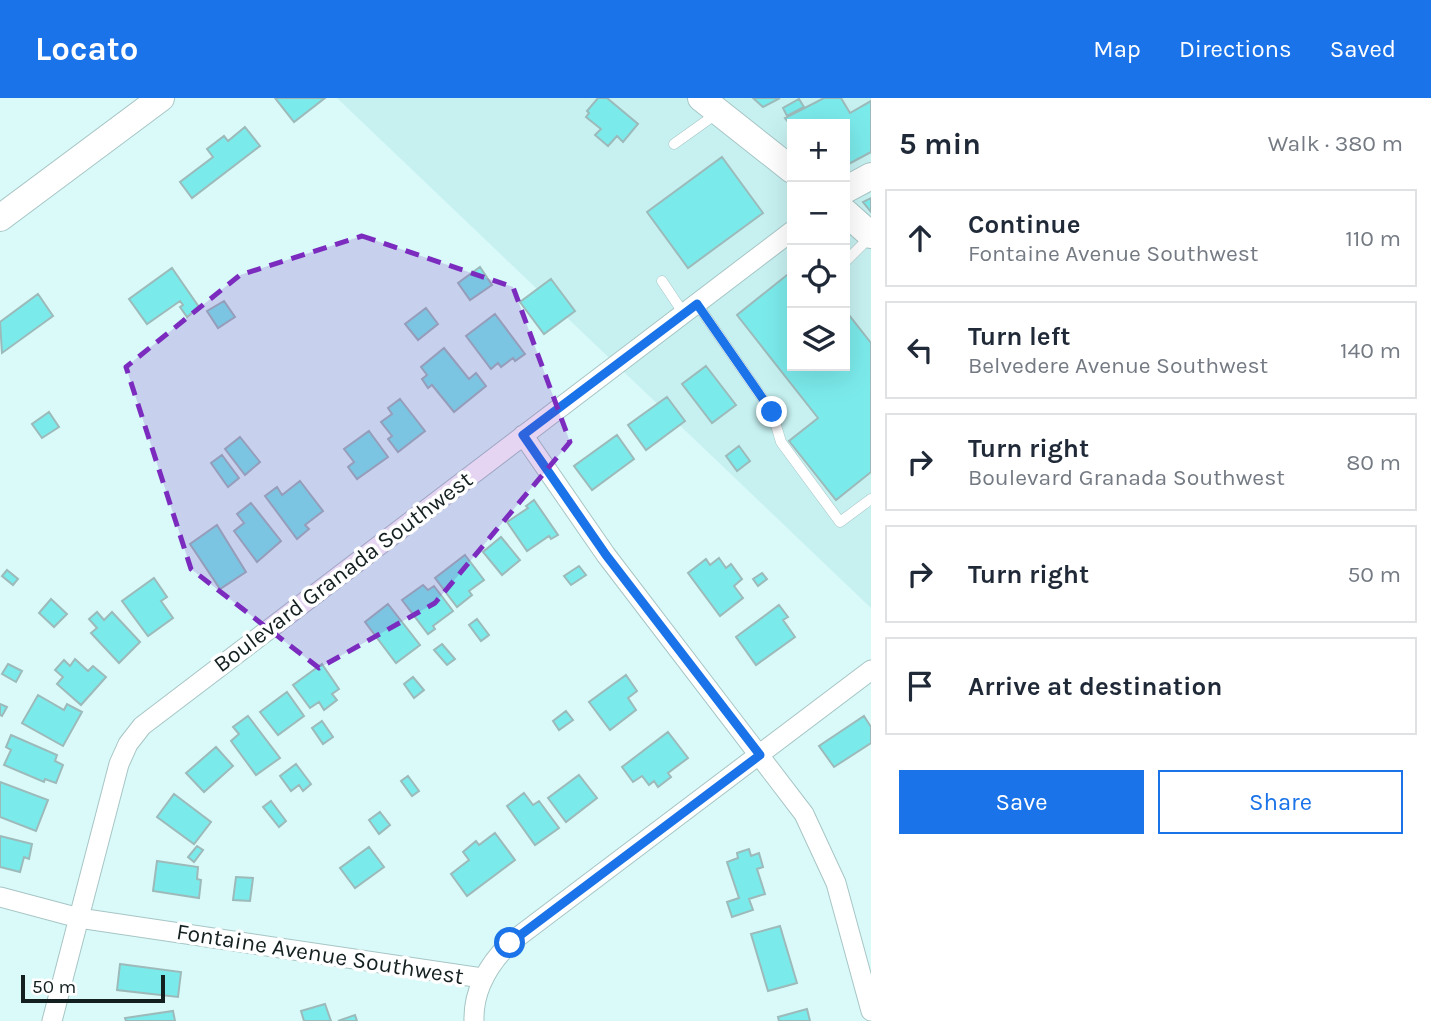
<!DOCTYPE html>
<html lang="en">
<head>
<meta charset="utf-8">
<style>
  body { margin:0; font-family:Karla,sans-serif; background:#f6f6f7; color:#1f2937 }
  .controls { position:absolute; right:21px; top:21px; display:grid; overflow:hidden; border-radius:0px; box-shadow:0 7px 28px #0002 }
  .controls button { width:63px; height:63px; display:grid; place-items:center; padding:0; border:0; border-bottom:2px solid #e0e1e3; background:#fff; color:#1f2937; font:35px sans-serif }
  .scale { position:absolute; left:21px; bottom:18px; width:144px; box-sizing:border-box; padding-left:7px; border:4px solid #142020; border-top:0; font-size:19px; line-height:24px; white-space:nowrap; color:#142020; -webkit-text-stroke:5px #fff; paint-order:stroke }
  .stop { position:absolute; width:21px; height:21px; margin:-16px; border:5px solid #1a73e8; border-radius:50%; background:#fff }
  .stop.end { background:#1a73e8; border-color:#fff; box-shadow:0 2px 7px #0008 }
  .list { margin:0; padding:0; list-style:none }
  h2 { display:flex; justify-content:space-between; align-items:center; height:91px; margin:0; padding:0 28px; font-size:30px }
  h2 small { font-size:23px; font-weight:400; color:#747a83 }
  .list li { display:grid; grid-template-columns:46px 1fr auto; gap:21px; align-items:center; box-sizing:border-box; height:98px; margin:0 14px 14px; padding:0 14px; border:2px solid #e0e1e3; border-radius:0px }
  .list b { display:block; font-size:26px; white-space:nowrap }
  .list p { margin:0; font-size:23px; white-space:nowrap; color:#747a83 }
  .list em { font-size:23px; font-style:normal; color:#747a83 }
  .actions { display:flex; gap:14px; padding:21px 28px }
  .actions a { flex:1; padding:16px 0; border:2px solid #1a73e8; border-radius:0px; text-align:center; font-size:24px; color:#1a73e8 }
  .actions .main { background:#1a73e8; color:#fff }
  .icon { flex:none; width:38px; height:38px; fill:none; stroke:currentColor; stroke-width:2; stroke-linecap:round; stroke-linejoin:round }
  .map { position:relative; flex:none; width:871px; height:923px; overflow:hidden }
  header { display:flex; align-items:center; gap:42px; box-sizing:border-box; height:98px; padding:0 35px; background:#1a73e8; color:#fff }
  header strong { font-size:33px }
  nav { display:flex; gap:38px; margin-inline-start:auto; font-size:24px }
  main { display:flex }
  aside { flex:1; background:#fff }
  .map>svg:first-child { display:block }
  .built { fill:#c7f1f1; fill-rule:evenodd }
  .building { fill:#7beaeb; stroke:#9dbaba; stroke-width:2 }
  .lines { fill:none; stroke-linecap:round; stroke-linejoin:round }
  .lane-casing { stroke:#a7c5c5; stroke-width:11 }
  .street-casing { stroke:#a7c5c5; stroke-width:21 }
  .secondary-casing { stroke:#a7c5c5; stroke-width:28 }
  .lane { stroke:#fff; stroke-width:10 }
  .street { stroke:#fff; stroke-width:19 }
  .secondary { stroke:#fff; stroke-width:26 }
  .route { stroke:#1a73e8; stroke-width:9 }
  .marked { fill:#7b2cbf; fill-opacity:0.2; stroke:#7b2cbf; stroke-width:5; stroke-dasharray:14 9; stroke-linejoin:round }
  .labels { text-anchor:middle; dominant-baseline:central; stroke-width:7; stroke-linejoin:round; paint-order:stroke }
  .street-label { font-size:23px; fill:#142020; stroke:#fff }
</style>
</head>
<body>
<header>
<strong>Locato</strong>
<nav><a>Map</a><a>Directions</a><a>Saved</a></nav>
</header>
<main>
<div class="map">
<svg width="871" height="923" viewBox="0 0 871 923">
  <rect width="100%" height="100%" fill="#daf9f9"/>
  <path class="built" d="M337 0H871V510L491 147ZM792 26H845V268H792Z"/>
  <path class="building" d="M275 0H325L294 24Z
    M598 0H607L638 26 623 44 617 38 608 48 595 37 601 31 586 19 589 15 587 13Z
    M753 0H780L763 9Z
    M824 0H841L850 15 871 3V54L845 68V26H792V29L785 20Z
    M799 1 804 9 787 18 783 10Z
    M245 29 260 48 192 100 180 84 213 59 207 51 224 38 228 43Z
    M722 59 763 115 688 170 647 114Z
    M871 100V114L863 104Z
    M480 169 492 187 470 202 458 185Z
    M172 170 199 209 187 219 180 209 183 207 180 203 147 226 129 201Z
    M792 173V268H845V212L871 245V374L836 402 789 343 818 320 737 217Z
    M551 181 575 213 544 236 520 204Z
    M38 196 53 218 2 255 0 224Z
    M224 203 235 219 218 230 207 213Z
    M426 210 438 226 418 242 405 226Z
    M495 216 525 256 515 263 513 260 501 269 498 265 491 271 466 238Z
    M444 250 469 281 476 275 486 288 454 314 432 287 428 290 422 281 427 277 421 269Z
    M706 268 736 307 712 325 682 286Z
    M667 299 685 323 646 352 628 327Z
    M400 301 425 333 398 354 388 341 392 338 381 324 392 316 388 310Z
    M49 314 59 329 42 340 32 326Z
    M369 333 388 359 357 381 348 369 354 364 344 351Z
    M617 337 634 361 592 392 574 368Z
    M240 339 260 364 245 377 225 351Z
    M739 348 750 363 737 373 726 358Z
    M222 357 239 380 228 389 211 365Z
    M300 383 323 413 305 427 309 431 297 441 265 398 277 389 282 397Z
    M534 402 558 437 551 441 549 438 527 453 507 424 528 410 526 408Z
    M251 405 281 443 257 464 234 433 244 425 237 416Z
    M217 427 246 474 220 491 190 446Z
    M501 439 520 462 502 477 483 454Z
    M465 457 484 482 469 493 472 497 457 509 435 480Z
    M719 460 726 470 731 466 742 481 734 488 743 500 720 518 688 475 706 461 710 467Z
    M579 468 586 477 571 487 564 478Z
    M7 472 18 481 13 487 2 478Z
    M762 475 767 481 758 488 753 481Z
    M154 480 167 499 161 503 173 520 148 538 122 503Z
    M423 487 428 492 434 488 453 513 433 528 435 531 428 536 402 502Z
    M51 501 67 516 54 529 39 515Z
    M388 506 420 547 396 565 365 524Z
    M779 507 788 519 783 522 795 539 756 567 736 539Z
    M97 514 104 522 112 514 140 544 119 565 91 535 97 530 89 521Z
    M477 521 489 537 481 543 469 527Z
    M442 546 455 561 447 567 434 552Z
    M75 561 88 573 93 568 106 579 81 607 57 586 63 579 55 572 64 562 70 568Z
    M8 566 22 573 16 584 2 576Z
    M322 566 339 591 332 596 337 602 324 612 319 604 310 610 293 587Z
    M626 577 637 593 628 600 636 612 610 632 589 604Z
    M413 579 424 592 414 600 404 586Z
    M287 594 304 618 278 637 260 614Z
    M38 597 64 612 67 606 82 614 63 648 22 625Z
    M0 606 7 609 2 618 0 617Z
    M566 613 573 622 559 632 553 623Z
    M248 618 280 660 256 677 231 643 239 636 233 629Z
    M864 618 871 629V645L834 669 819 648Z
    M322 623 333 639 323 646 312 630Z
    M668 634 688 660 668 675 671 679 658 689 654 683 649 687 642 678 633 684 622 669Z
    M11 637 57 657 55 663 63 667 56 685 45 681 44 684 4 667 11 652 6 649Z
    M216 649 233 668 204 694 186 675Z
    M296 666 311 686 303 693 299 687 291 693 280 678Z
    M579 677 597 700 566 724 548 700Z
    M408 678 419 693 412 698 401 683Z
    M0 684 48 702 36 733 0 719Z
    M524 695 533 707 539 703 559 730 535 747 507 708Z
    M174 696 211 724 194 746 157 719Z
    M271 703 286 723 279 729 263 709Z
    M380 714 390 727 379 736 369 722Z
    M495 735 515 762 467 798 451 776 469 762 463 754 476 743 479 747Z
    M0 738 32 746 29 761 24 759 20 774 0 769Z
    M197 748 203 752 194 764 188 759Z
    M369 749 384 769 355 790 340 770Z
    M749 751 751 758 759 755 763 769 757 771 765 796 749 801 753 812 732 819 727 804 739 800 727 764 738 760 737 755Z
    M157 763 198 769 197 781 201 782 199 800 153 793Z
    M236 779 253 780 250 803 233 802Z
    M780 828 797 885 768 893 751 836Z
    M120 866 181 874 178 899 117 892Z
    M325 906 331 923H304L301 913Z
    M807 911 810 923H779L778 919Z
    M173 913 175 923H126L125 920Z
    M355 917 357 923H338Z"/>
  <g class="lines">
    <g class="lane-casing">
      <path id="lane" d="M674 46 716 16
        M846 163 871 138
        M662 183 684 216
        M697 206 772 314 781 344 840 424 871 401"/>
    </g>
    <g class="street-casing">
      <path id="street" d="M523 337 606 457 804 716 836 785 871 913
        M0 799 79 820 482 880
        M52 923 119 666 128 646 142 628 792 133
        M474 923C473 892 488 867 510 845L871 572"/>
    </g>
    <g class="secondary-casing">
      <path id="secondary" d="M701 0 792 72
        M845 92 871 78
        M845 114 871 137
        M0 120 161 0"/>
    </g>
    <use href="#lane" class="lane"/>
    <use href="#street" class="street"/>
    <use href="#secondary" class="secondary"/>
  </g>
  <g class="lines">
    <path class="route" d="M510 845 760 657 606 457 523 337 697 206 772 314"/>
  </g>
  <path class="marked" d="M362 138 513 189 570 344 435 505 319 570 191 471 126 269 240 177Z"/>
  <g class="labels">
    <g class="street-label">
      <text transform="translate(343 474) rotate(-37)">Boulevard Granada Southwest</text>
      <text transform="translate(320 856) rotate(9)">Fontaine Avenue Southwest</text>
    </g>
  </g>
</svg>
<div class="controls">
<button>+</button>
<button>−</button>
<button><svg class="icon" aria-label="locate" viewBox="0 0 24 24"><circle cx="12" cy="12" r="6"/><path d="M12 2v4M12 18v4M2 12h4M18 12h4"/></svg></button>
<button><svg class="icon" aria-label="layers" viewBox="0 0 24 24"><path d="M12 4l9 5-9 5-9-5zM3 14l9 5 9-5"/></svg></button>
</div>
<div class="scale">50 m</div>
<div class="stop" style="left:510px;top:845px"></div>
<div class="stop end" style="left:772px;top:314px"></div>
</div>
<aside>
<h2>5 min<small>Walk · 380 m</small></h2>
<ul class="list">
<li><svg class="icon" aria-label="ahead" viewBox="0 0 24 24"><path d="M12 20V5M6 11l6-6 6 6"/></svg><div><b>Continue</b><p>Fontaine Avenue Southwest</p></div><em>110 m</em></li>
<li><svg class="icon" aria-label="left" viewBox="0 0 24 24"><path d="M17 20v-9H6M10 6l-5 5 5 5"/></svg><div><b>Turn left</b><p>Belvedere Avenue Southwest</p></div><em>140 m</em></li>
<li><svg class="icon" aria-label="right" viewBox="0 0 24 24"><path d="M7 20v-9h11M14 6l5 5-5 5"/></svg><div><b>Turn right</b><p>Boulevard Granada Southwest</p></div><em>80 m</em></li>
<li><svg class="icon" aria-label="right" viewBox="0 0 24 24"><path d="M7 20v-9h11M14 6l5 5-5 5"/></svg><div><b>Turn right</b></div><em>50 m</em></li>
<li><svg class="icon" aria-label="arrive" viewBox="0 0 24 24"><path d="M6 21V4h12l-3 4 3 4H6"/></svg><div><b>Arrive at destination</b></div></li>
</ul>
<div class="actions"><a class="main">Save</a><a>Share</a></div>
</aside>
</main>
</body>
</html>
